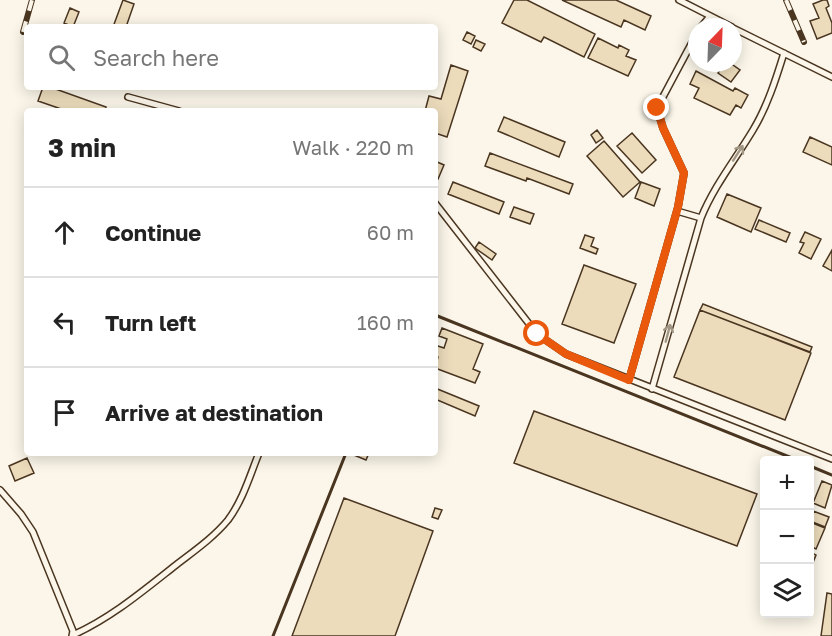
<!DOCTYPE html>
<html lang="en">
<head>
<meta charset="utf-8">
<style>
  body { margin:0; font-family:"Golos Text",sans-serif; background:#f6f6f6; color:#222 }
  .controls { position:absolute; right:18px; bottom:18px; display:grid; overflow:hidden; border-radius:6px; box-shadow:0 3px 15px #0003 }
  .controls button { width:54px; height:54px; display:grid; place-items:center; padding:0; border:0; border-bottom:2px solid #e0e0e0; background:#fff; color:#222; font:30px sans-serif }
  .compass { position:absolute; left:688px; top:18px; width:54px; height:54px; border-radius:50%; background:#fff; box-shadow:0 3px 15px #0003; rotate:23deg }
  .stop { position:absolute; width:18px; height:18px; margin:-14px; border:4px solid #ea580c; border-radius:50%; background:#fff }
  .stop.end { background:#ea580c; border-color:#fff; box-shadow:0 2px 6px #0008 }
  .list { margin:0; padding:0; list-style:none }
  h2 { display:flex; justify-content:space-between; align-items:center; height:78px; margin:0; padding:0 24px; font-size:26px }
  h2 small { font-size:20px; font-weight:400; color:#767676 }
  .list li { display:grid; grid-template-columns:39px 1fr auto; gap:18px; align-items:center; box-sizing:border-box; height:90px; padding:0 24px; border-top:2px solid #e0e0e0 }
  .list b { display:block; font-size:22px; white-space:nowrap }
  .list em { font-size:20px; font-style:normal; color:#767676 }
  .icon { flex:none; width:33px; height:33px; fill:none; stroke:currentColor; stroke-width:2; stroke-linecap:round; stroke-linejoin:round }
  .map { position:relative; flex:none; width:832px; height:636px; overflow:hidden }
  .search { position:absolute; background:#fff; box-shadow:0 3px 15px #0003; left:24px; top:24px; width:414px; height:66px; display:flex; align-items:center; gap:15px; box-sizing:border-box; padding:0 21px; border-radius:6px; color:#767676; font-size:22px }
  .panel { position:absolute; background:#fff; box-shadow:0 3px 15px #0003; left:24px; top:108px; width:414px; height:348px; border-radius:6px }
  .map>svg:first-child { display:block }
  .building { fill:#ecdcbc; stroke:#4a3520; stroke-width:1.5 }
  .lines { fill:none; stroke-linecap:round; stroke-linejoin:round }
  .lane-casing { stroke:#4a3520; stroke-width:8 }
  .lane { stroke:#fbf6e9; stroke-width:5 }
  .rail-casing { stroke:#4a3520; stroke-width:6 }
  .rail { stroke:#fbf6e9; stroke-width:4; stroke-dasharray:11; stroke-linecap:butt }
  .wall { stroke:#4a3520; stroke-width:3 }
  .oneway { stroke:#a29684 }
  .route { stroke:#ea580c; stroke-width:8 }
</style>
</head>
<body>
<div class="map">
<svg width="832" height="636" viewBox="0 0 832 636">
  <rect width="100%" height="100%" fill="#fbf6e9"/>
  <path class="building" d="M123 0 134 4 126 27H113Z
    M514 0H527L595 34 584 57 544 37 541 42 502 23Z
    M562 0H616L651 16 645 30 624 20 621 27Z
    M823 0H827L829 6 826 8 832 23V33L817 39 810 21 819 18 813 4Z
    M70 8 79 12 73 27 64 23Z
    M467 32 475 36 471 44 463 40Z
    M598 38 618 48 619 45 629 50 626 56 636 60 628 76 588 58Z
    M476 40 485 44 481 51 473 47Z
    M725 63H730L740 70 731 82 718 73Z
    M451 65 468 71 447 137 435 133V111H425L429 96 441 99Z
    M696 71 733 91 735 88 748 95 741 108 736 105 730 115 694 98 699 88 690 84Z
    M43 87H50L106 107 105 111H67L38 101Z
    M504 117 565 142 559 157 498 131Z
    M597 130 603 138 596 143 591 135Z
    M632 133 656 160 642 173 617 146Z
    M810 137 832 147V165L803 152Z
    M604 141 640 182 623 197 587 156Z
    M490 153 573 184 569 194 527 178 526 181 485 166Z
    M435 161 444 165 438 179 435 178Z
    M453 182 504 202 499 214 448 194Z
    M641 182 660 189 654 206 635 198Z
    M727 194 761 208 751 232 717 217Z
    M514 207 534 214 530 224 510 217Z
    M759 220 790 233 786 242 755 229Z
    M805 232 821 239 811 259 799 253 804 243 800 242Z
    M585 235 594 238 591 246 598 249 596 254 580 248Z
    M479 242 496 254 492 260 475 248Z
    M832 250V271L823 266Z
    M584 265 636 284 614 343 562 324Z
    M703 304 812 347 810 352 700 310Z
    M700 310 811 353 785 420 674 377Z
    M442 328 483 344 473 369 480 372 475 383 435 368 438 357 435 356V345L444 348 447 339 439 336Z
    M435 388 479 406 475 416 435 399Z
    M534 411 757 494 737 546 514 463Z
    M349 453H369L366 460Z
    M27 458 34 473 15 481 9 466Z
    M822 481 832 485 825 508 813 503Z
    M344 498 433 531 395 636H292Z
    M435 508 442 510 438 519 432 517Z
    M813 511 829 517 825 527 810 521Z
    M810 522 825 528 816 549 810 546Z
    M810 552 816 555 810 570Z
    M827 593 832 594V636H821Z"/>
  <g class="lines">
    <g class="lane-casing">
      <path id="lane" d="M679 0 732 27
        M701 27 710 16
        M733 28 832 77
        M128 97 179 111
        M435 203 537 334 566 354 832 459
        M677 211 701 218
        M629 380 678 207 684 173 663 128 657 108 697 33
        M652 389 701 218C714 186 735 160 753 130 767 107 776 79 784 53
        M0 490 21 514 33 532 73 631 72 636
        M73 635C111 618 143 591 176 565 194 551 213 538 228 520 243 500 250 475 259 453"/>
    </g>
    <use href="#lane" class="lane"/>
    <g class="rail-casing">
      <path id="rail" d="M786 0 804 42
        M23 32 32 0"/>
    </g>
    <use href="#rail" class="rail"/>
    <path class="wall" d="M435 315 797 460
      M810 466 832 475
      M273 636 346 453"/>
  </g>
  <defs><path id="oneway-shaft" d="M-6 0H5M1.5-3L5.5 0L1.5 3" fill="none" stroke-width="1.6" stroke-linecap="round" stroke-linejoin="round" transform="scale(1.5)"/></defs>
  <g class="oneway">
    <use href="#oneway-shaft" transform="translate(738 153) rotate(-57)"/>
    <use href="#oneway-shaft" transform="translate(668 333) rotate(-75)"/>
  </g>
  <g class="lines">
    <path class="route" d="M537 334 566 354 629 380 678 207 684 173 663 128 657 108"/>
  </g>
</svg>
<div class="controls">
<button>+</button>
<button>−</button>
<button><svg class="icon" aria-label="layers" viewBox="0 0 24 24"><path d="M12 4l9 5-9 5-9-5zM3 14l9 5 9-5"/></svg></button>
</div>
<svg class="compass" viewBox="-18 -18 36 36"><path d="M0-13l5 13h-10z" fill="#e53935"/><path d="M0 13l5-13h-10z" fill="#767676"/></svg>
<div class="stop" style="left:537px;top:334px"></div>
<div class="stop end" style="left:657px;top:108px"></div>
<div class="search"><svg class="icon" aria-label="search" viewBox="0 0 24 24"><circle cx="10" cy="10" r="6"/><path d="M15 15l6 6"/></svg>Search here</div>
<section class="panel">
<h2>3 min<small>Walk · 220 m</small></h2>
<ul class="list">
<li><svg class="icon" aria-label="ahead" viewBox="0 0 24 24"><path d="M12 20V5M6 11l6-6 6 6"/></svg><div><b>Continue</b></div><em>60 m</em></li>
<li><svg class="icon" aria-label="left" viewBox="0 0 24 24"><path d="M17 20v-9H6M10 6l-5 5 5 5"/></svg><div><b>Turn left</b></div><em>160 m</em></li>
<li><svg class="icon" aria-label="arrive" viewBox="0 0 24 24"><path d="M6 21V4h12l-3 4 3 4H6"/></svg><div><b>Arrive at destination</b></div></li>
</ul>
</section>
</div>
</body>
</html>
